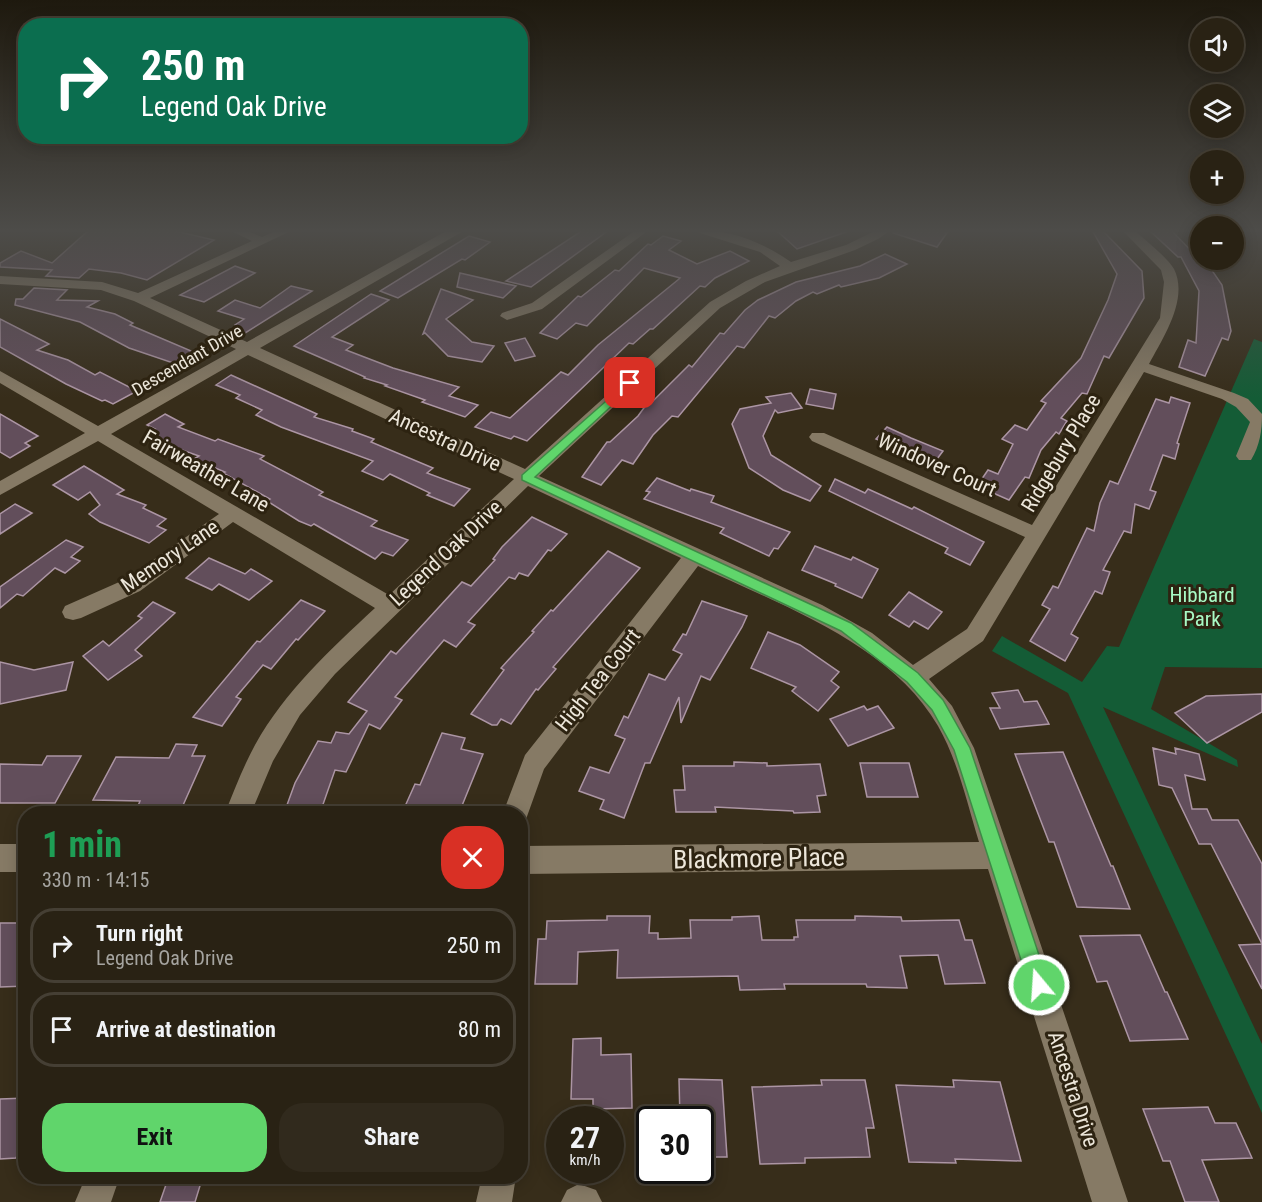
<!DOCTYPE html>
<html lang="en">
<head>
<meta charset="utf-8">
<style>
	body { margin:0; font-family:"Roboto Condensed",sans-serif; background:#312a1d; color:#f1f3f6; height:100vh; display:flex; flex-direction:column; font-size:22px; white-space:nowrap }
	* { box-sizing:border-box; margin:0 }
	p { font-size:20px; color:#a5a4a0 }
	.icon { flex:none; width:33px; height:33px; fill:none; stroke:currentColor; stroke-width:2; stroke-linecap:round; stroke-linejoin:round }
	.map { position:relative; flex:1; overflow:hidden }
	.drawer { position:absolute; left:18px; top:806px; width:510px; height:378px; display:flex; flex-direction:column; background:#292214; border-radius:24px; box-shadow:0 3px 15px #0003,0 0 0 2px #453f34 }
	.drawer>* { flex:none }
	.top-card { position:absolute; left:18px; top:18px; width:510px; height:126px; border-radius:24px; box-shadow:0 3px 15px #0003,0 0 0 2px #453f34; background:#0b6e4f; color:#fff; overflow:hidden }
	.fabs { position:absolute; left:1190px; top:18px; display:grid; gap:12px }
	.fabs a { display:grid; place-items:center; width:54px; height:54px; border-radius:50%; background:#292214; box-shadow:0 3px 15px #0003,0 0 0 2px #453f34; font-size:30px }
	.speed { position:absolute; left:546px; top:1106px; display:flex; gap:12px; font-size:30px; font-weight:700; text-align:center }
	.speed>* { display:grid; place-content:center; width:78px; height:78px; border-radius:50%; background:#292214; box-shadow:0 3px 15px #0003,0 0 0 2px #453f34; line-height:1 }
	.speed small { font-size:15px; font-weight:400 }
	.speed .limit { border:3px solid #111; border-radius:9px; background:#fff; color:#111 }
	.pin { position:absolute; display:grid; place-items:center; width:51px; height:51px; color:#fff; margin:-26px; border-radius:12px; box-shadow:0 3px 9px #0006 }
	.me { position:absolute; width:66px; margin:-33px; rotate:342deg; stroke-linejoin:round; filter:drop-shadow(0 0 4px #0008) }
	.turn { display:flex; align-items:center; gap:21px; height:126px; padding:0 24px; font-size:27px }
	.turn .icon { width:78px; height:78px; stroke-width:2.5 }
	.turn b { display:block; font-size:42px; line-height:51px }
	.round { display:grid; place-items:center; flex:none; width:63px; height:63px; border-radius:24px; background:#312a1d }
	.head { display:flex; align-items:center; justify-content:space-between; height:102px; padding:0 24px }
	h1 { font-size:36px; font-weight:700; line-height:45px; color:#1e9e55 }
	.button { display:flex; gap:12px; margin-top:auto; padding:12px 24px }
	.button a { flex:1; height:69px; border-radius:24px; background:#60d56b; color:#111; font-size:24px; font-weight:700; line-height:69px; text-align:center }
	.button a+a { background:#312a1d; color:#f1f3f6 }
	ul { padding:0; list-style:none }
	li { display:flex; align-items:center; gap:18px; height:75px; margin:0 12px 9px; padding:0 12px; border:3px solid #453f34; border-radius:24px }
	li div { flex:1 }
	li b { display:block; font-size:22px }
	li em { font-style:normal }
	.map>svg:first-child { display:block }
	.green { fill:#145c36 }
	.building { fill:#624e5b; stroke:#ac95a4; stroke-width:1.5 }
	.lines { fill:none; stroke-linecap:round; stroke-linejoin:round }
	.minor { fill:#867a65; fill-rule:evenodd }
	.route { fill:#60d56b; stroke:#3e8a46; stroke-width:1.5 }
	.labels { text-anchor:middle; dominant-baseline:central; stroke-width:6; stroke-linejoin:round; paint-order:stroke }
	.far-street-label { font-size:18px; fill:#ece6da; stroke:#2d2311 }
	.street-label { font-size:21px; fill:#ece6da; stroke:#2d2311 }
	.park-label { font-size:21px; fill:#a8fac5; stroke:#2d2311 }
	.near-street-label { font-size:26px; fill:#ece6da; stroke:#2d2311 }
</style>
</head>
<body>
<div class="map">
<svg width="1262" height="1202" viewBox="0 0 1262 1202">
	<rect width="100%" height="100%" fill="#372d1a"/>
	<path class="green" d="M1254,339L1262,342V668L1165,667L1151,709L1237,760L1238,767L1103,707L1262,1044V1113L1068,693L992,651L1002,636L1082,682L1107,646L1119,647Z"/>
	<g class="building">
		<path d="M89,230H171L214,240L147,280L121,273L89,269L79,278L46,276L52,270L0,267V263L21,251L52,263Z"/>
		<path d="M583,230H609L531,287L506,281Z"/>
		<path d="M776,230H845L846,232L797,249Z"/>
		<path d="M893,230H949L937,247L893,233Z"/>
		<path d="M1092,230H1102L1142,271L1144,298L1109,358L1104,356L1087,394L1082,393L1061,418L1067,421L1059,434L1056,432L1041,450L1029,478L1025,477L1009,500L977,486L988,470L998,474L1013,444L1002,439L1015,425L1027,430L1046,403L1041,401L1081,358L1108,300L1117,274Z"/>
		<path d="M1149,230H1171L1200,260L1207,263L1222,285L1231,331L1228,340L1222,338L1205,376L1179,367L1188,340L1196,343L1199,291L1181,257H1178Z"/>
		<path d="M469,236L490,242L465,260L462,259L398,298L380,291Z"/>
		<path d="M663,236L681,241L669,250L697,264L730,251L749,261L715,278L705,287L700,286L653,329H650L633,344L629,343L527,441L514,436L511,439L475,427L491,412L510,418L561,372L568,375L598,345L679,279L680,278L644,268L587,326L576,323L557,339L540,333L578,296L581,297L615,270L619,271L648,244L651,245Z"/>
		<path d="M885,254L907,264L879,278L841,287L839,285L817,294L813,292L796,301L775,318L769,316L744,348L737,346L678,417L672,416L653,435L633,464L622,460L601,485L582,477L607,442H610L638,416L649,401L652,402L689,365L692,367L720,333L724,334L745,310L758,300L796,282L860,266Z"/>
		<path d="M235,266L255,273L204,302L180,295Z"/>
		<path d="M460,273L516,286L503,298L457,287Z"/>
		<path d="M291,286L312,291L242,335L235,325L244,319L218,311L235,300L260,308Z"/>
		<path d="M34,288L67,290L57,300L98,301L87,307L115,314L133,323L130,325L196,353L176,364L129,348L80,322L15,305L16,299H23Z"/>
		<path d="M441,289L473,300L446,319L472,342L494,346L482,362L448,356L425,333L423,334Z"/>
		<path d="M371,294L389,300L332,337L353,345L346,350L393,368L459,387L449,396L478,405L465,417L422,402L425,400L385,386L387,385L364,378L365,377L294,346Z"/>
		<path d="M0,319L49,344L37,350L68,360L95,375L100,372L137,391L113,404L105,400L102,401L66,384L0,347Z"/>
		<path d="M525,338L535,356L515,361L505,343Z"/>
		<path d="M231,375L317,414L314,417L353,429L352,431L374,439L371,442L433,468L427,473L470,489L454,506L427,495L430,493L390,474L383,480L362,471L373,461L281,427L256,415L262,410L236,398L240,395L216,385Z"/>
		<path d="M810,389L836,394L833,409L806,404Z"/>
		<path d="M791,393L802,408L778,413L775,410L763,436L771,455L821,486L810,501L783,490L749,468L732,424L740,409L771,403L766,397Z"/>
		<path d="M1171,397L1190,403L1177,443L1179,444L1175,459L1163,455L1150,490L1156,492L1149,509L1135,504L1131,533L1124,531L1103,570L1110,572L1102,594L1095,591L1071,634L1078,638L1065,661L1030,641L1050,609L1042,605L1053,586L1058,588L1087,528L1094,531L1100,503L1110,481L1118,484L1156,399L1169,403Z"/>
		<path d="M0,414L38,436L25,443L30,446L10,458L0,452Z"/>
		<path d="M165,414L184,424L178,427L215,441L218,439L264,456L260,459L323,492L319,495L377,521L371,526L408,540L393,556L382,552L375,559L314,524L311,526L299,521L267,501L270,499L223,473L225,472L194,459L199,456L173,447L175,446L149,432L155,429L147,425Z"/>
		<path d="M887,427L911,438L943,451L931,467L917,461L920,458L876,439Z"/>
		<path d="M84,466L124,490L117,494L146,505L143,508L166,519L157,526L166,530L149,543L100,522L89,514L100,505L90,492L78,500L53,485Z"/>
		<path d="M657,478L690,491L691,489L714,496L711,502L790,532L778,549L774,548L769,556L720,533L724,528L644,499L650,492L646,491Z"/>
		<path d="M835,479L865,493L868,489L912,509L914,507L984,542L970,565L945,553L948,548L829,491Z"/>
		<path d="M15,504L32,513L0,534V514Z"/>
		<path d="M532,517L567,534L551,551L548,550L528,576L519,573L515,579L509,577L468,622L475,625L456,647L444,640L395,697L402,700L380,729L369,724L346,772L335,770L320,813H296L299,805H287L295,783L318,741L331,743L336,732L349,734L367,711L348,702L391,651L396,654L462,582L471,586L495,560L493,559L502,547Z"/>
		<path d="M66,540L83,547L71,557L80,561L65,573L55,568L23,596L17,594L0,608V587Z"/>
		<path d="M815,546L851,560L853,557L878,569L862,598L835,586L836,584L802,570Z"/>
		<path d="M608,551L640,568L553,667L556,669L538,690L536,689L511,724L501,719L497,725H492L471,714L504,670L501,668L534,632L532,631L551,610L553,611Z"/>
		<path d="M209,558L245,574L251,569L272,581L249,600L219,584L212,590L186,578Z"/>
		<path d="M909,592L942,612L928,629L914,621L909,627L889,615Z"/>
		<path d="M301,600L325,611L298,640L296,639L271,669L263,665L236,697L241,699L222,726L193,717L257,641L260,642Z"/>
		<path d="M702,601L747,616L742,627L710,680L701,676L681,723L679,697L650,763H645L624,818L600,809L604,800L579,791L590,767L609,773L625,739L615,735L624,716L628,718L649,674L665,680L682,654L673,650L683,634L686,635Z"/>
		<path d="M153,602L175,613L135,650L142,656L108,680L83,656L103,641L109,646L142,618L138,616Z"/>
		<path d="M768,632L800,645L839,672L831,681L839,687L818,711L792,691L796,687L751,668Z"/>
		<path d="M0,662L34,670L73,662L66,690L0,704Z"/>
		<path d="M1018,690L1024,702L1037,701L1049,724L1000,729L990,708H1000L992,693Z"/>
		<path d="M1262,694V712L1207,743L1175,713L1206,696Z"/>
		<path d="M864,706L867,710L878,706L894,728L848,746L830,719Z"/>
		<path d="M442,733L465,738L461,749L483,754L459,813H402L415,784L420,785Z"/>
		<path d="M176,744L197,745L192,756H205L180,812L136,811L140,801L93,800L116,757L169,758Z"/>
		<path d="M1153,748L1176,754L1175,748L1199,754L1205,780L1185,775L1192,809H1207L1212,820H1238L1262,864V989L1239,945L1262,944L1211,844H1199L1172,788L1159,785Z"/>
		<path d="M1063,752L1111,866H1113L1130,909L1077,907L1054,842H1049L1015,754Z"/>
		<path d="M47,756H81L55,803H0V764L42,765Z"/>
		<path d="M734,762L767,763V766L820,764L826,795L817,796L820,812L794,813L793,811L715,807L716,812H676L674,790H685L683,766H734Z"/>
		<path d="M860,763H909L918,797H867Z"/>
		<path d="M607,916H650L649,933H658V939L691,938L690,920H732V917L759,916L762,940H794V937H798L796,920H855V916L901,917L902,921L959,920L965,940H972L985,983L945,984L938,955L900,956L907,988L867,987L866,984H784L785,989L740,990L738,976L617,978L618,950L578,952L577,984H535L538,939H546L547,921L607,920Z"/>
		<path d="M0,923H26V986L0,987Z"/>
		<path d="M1140,935L1165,992H1167L1188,1039L1130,1041L1107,981L1097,982L1080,936Z"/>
		<path d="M601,1038V1055L631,1054L632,1108L593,1109V1099H571L573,1039Z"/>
		<path d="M679,1079L722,1080L727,1157H700V1119H680Z"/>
		<path d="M821,1080H865L874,1128H866L870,1157L805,1158V1163L760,1164L752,1087L822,1085Z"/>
		<path d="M953,1080L1000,1082L1021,1161L955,1159L956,1163L909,1162L896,1085L954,1087Z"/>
		<path d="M26,1098V1134L16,1158L0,1159V1099Z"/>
		<path d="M1208,1107L1215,1123H1236L1252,1158L1202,1160L1219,1202H1185L1170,1161H1163L1143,1109Z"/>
		<path d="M169,1176H203L195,1202H160Z"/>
	</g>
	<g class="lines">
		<g class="minor">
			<path d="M229,230H245L262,237L278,230H293L150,298L247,342L448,230H462L460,233L260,348L525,469L710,302L746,281L780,266L760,252L700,233L698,230C732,230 764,243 791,262L846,245L877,230H891L878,239L855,250L765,282L720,308L539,476L822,605L872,633L913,665L967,629L1025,537L812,441L809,437L812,433H824L1032,525L1160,318L1164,282L1161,270L1122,230H1134C1145,240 1167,257 1174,269C1189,299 1163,338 1149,364L1234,393L1248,399L1262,414C1262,431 1260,445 1251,460H1239L1236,456L1250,422L1236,407L1222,399L1144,372L983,641L929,679L952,706L974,748L1128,1202H1092L988,869L520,874V846L979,842C967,803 958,761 938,726C891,644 779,604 698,566L544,769L525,822L520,824V813H503L525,755L681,558L528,486L335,674L300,715L273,761L251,813H225C234,791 243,767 255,745C285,691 330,650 375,608L233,522L140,591L81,618L73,620L65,618L62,612L65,606L126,579L219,514L98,441L0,495V481L85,433L0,383V371L98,426L236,349L134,301L101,290L0,284V276L102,282L138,293L252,241ZM248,355L514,479L389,595L111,434Z"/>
			<path d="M636,230H649L542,309L507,320L500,316L502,313L532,303Z"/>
			<rect x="0" y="844" width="26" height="28"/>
			<path d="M86,1176H120L111,1202H75Z"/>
			<path d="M482,1176H516L512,1202H476Z"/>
			<path d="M579,1184L596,1190L602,1202H561L567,1190Z"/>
		</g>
	</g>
	<linearGradient id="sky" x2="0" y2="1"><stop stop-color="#1e190e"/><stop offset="0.58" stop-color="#4d4c49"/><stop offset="1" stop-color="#4d4c49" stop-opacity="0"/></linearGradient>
	<rect width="1262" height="398" fill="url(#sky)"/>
	<path class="route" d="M630,380L633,381V386L535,477L851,623L918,673L943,700L970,748L1049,985L1046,992L1039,995L1032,992L1029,985L954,750L932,710L907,682L841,631L522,480V475Z"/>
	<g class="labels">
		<g class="far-street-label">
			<text transform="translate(187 360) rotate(-30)">Descendant Drive</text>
		</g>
		<g class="street-label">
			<text transform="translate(445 440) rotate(25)">Ancestra Drive</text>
			<text transform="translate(1061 453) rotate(-59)">Ridgebury Place</text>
			<text transform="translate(937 465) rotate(24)">Windover Court</text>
			<text transform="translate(206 471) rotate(30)">Fairweather Lane</text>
			<text transform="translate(446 553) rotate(-43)">Legend Oak Drive</text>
			<text transform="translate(170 556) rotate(-34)">Memory Lane</text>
			<text transform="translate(598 680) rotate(-52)">High Tea Court</text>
			<text transform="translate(1073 1089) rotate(72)">Ancestra Drive</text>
		</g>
		<g class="park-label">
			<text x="1202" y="595">Hibbard<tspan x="1202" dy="24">Park</tspan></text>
		</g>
		<g class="near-street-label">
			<text transform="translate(759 858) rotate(-1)">Blackmore Place</text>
		</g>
	</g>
</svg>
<div class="fabs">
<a><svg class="icon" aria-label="sound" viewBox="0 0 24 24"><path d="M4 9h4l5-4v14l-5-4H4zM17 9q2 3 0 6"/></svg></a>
<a><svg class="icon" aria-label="layers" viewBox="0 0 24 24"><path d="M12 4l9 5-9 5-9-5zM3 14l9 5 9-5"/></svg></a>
<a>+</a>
<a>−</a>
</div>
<div class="speed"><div>27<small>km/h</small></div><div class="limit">30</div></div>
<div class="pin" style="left:630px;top:383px;background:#d93025"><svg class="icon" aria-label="arrive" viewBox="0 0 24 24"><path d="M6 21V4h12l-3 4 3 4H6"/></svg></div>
<svg class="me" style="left:1039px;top:985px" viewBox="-20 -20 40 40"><circle r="17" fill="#60d56b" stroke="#fff" stroke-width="3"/><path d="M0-11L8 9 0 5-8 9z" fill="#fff"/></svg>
<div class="top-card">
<div class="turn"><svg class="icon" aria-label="right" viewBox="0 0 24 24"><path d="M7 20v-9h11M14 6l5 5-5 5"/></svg><div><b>250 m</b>Legend Oak Drive</div></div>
</div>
<section class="drawer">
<div class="head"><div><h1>1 min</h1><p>330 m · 14:15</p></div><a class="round" style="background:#d93025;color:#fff"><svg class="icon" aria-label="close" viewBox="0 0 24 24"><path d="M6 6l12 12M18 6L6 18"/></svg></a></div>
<ul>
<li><svg class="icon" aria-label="right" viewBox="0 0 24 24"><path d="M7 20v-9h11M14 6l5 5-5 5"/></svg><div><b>Turn right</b><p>Legend Oak Drive</p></div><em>250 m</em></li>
<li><svg class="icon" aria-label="arrive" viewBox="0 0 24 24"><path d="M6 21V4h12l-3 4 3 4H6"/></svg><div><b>Arrive at destination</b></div><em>80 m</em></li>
</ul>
<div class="button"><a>Exit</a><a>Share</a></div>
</section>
</div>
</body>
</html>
